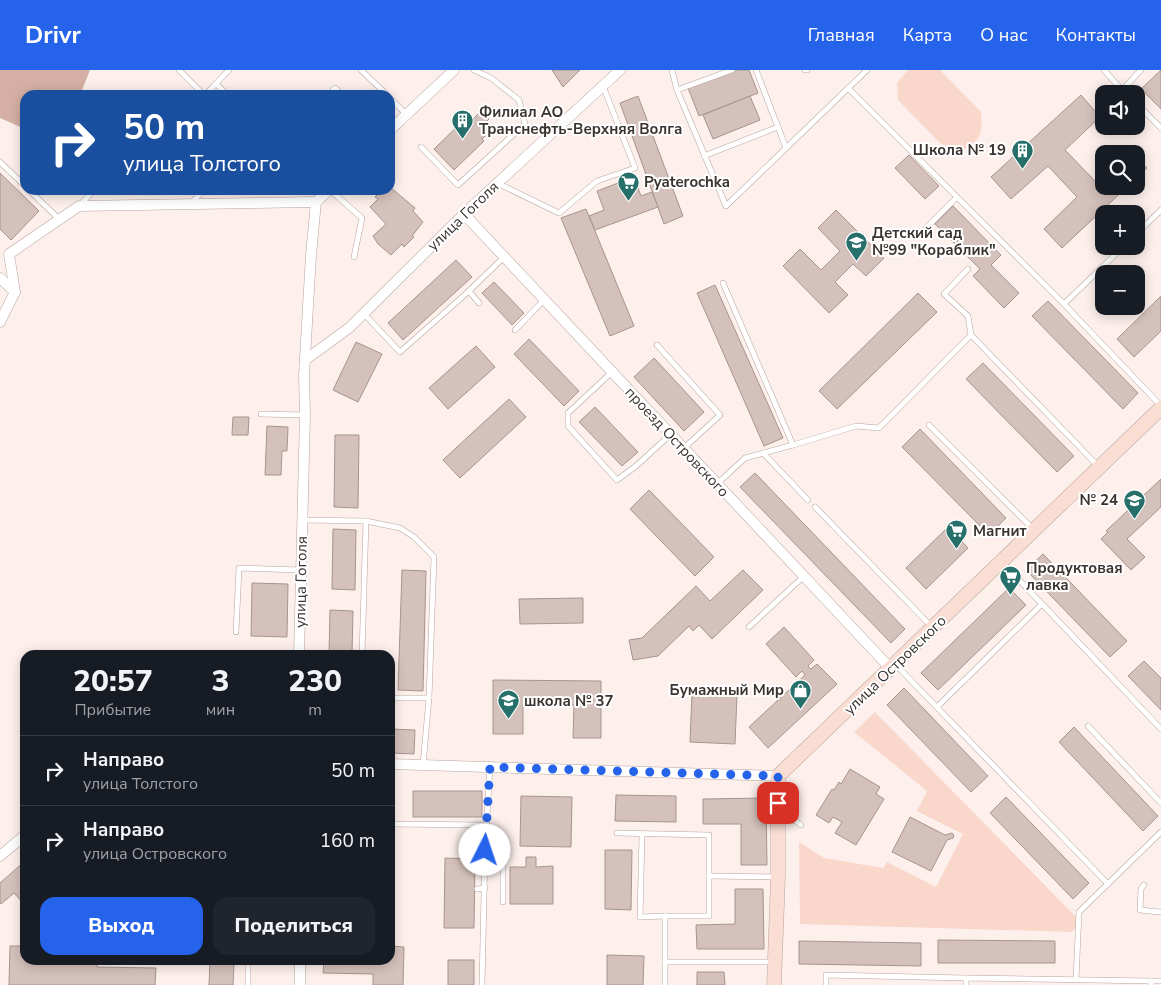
<!DOCTYPE html>
<html lang="ru">
<head>
<meta charset="utf-8">
<style>
	body { margin:0; font-family:"Nunito Sans",sans-serif; background:#20242c; color:#f1f3f6; height:100vh; display:flex; flex-direction:column; font-size:19px; white-space:nowrap }
	* { box-sizing:border-box; margin:0 }
	p { font-size:16px; color:#9ea1a6 }
	.icon { flex:none; width:28px; height:28px; fill:none; stroke:currentColor; stroke-width:2; stroke-linecap:round; stroke-linejoin:round }
	.map { position:relative; flex:1; overflow:hidden }
	.sheet { position:absolute; left:20px; top:580px; width:375px; height:315px; display:flex; flex-direction:column; background:#171b24; border-radius:15px; box-shadow:0 2px 12px #0003 }
	.sheet>* { flex:none }
	.guide { position:absolute; left:20px; top:20px; width:375px; height:105px; border-radius:15px; box-shadow:0 2px 12px #0003; background:#1a4fa0; color:#fff; overflow:hidden }
	.buttons { position:absolute; left:1095px; top:15px; display:grid; gap:10px }
	.buttons a { display:grid; place-items:center; width:50px; height:50px; border-radius:10px; background:#171b24; box-shadow:0 2px 12px #0003; font-size:25px }
	.pin { position:absolute; display:grid; place-items:center; width:42px; height:42px; color:#fff; margin:-21px; border-radius:10px; box-shadow:0 2px 8px #0006 }
	.me { position:absolute; width:55px; margin:-28px; rotate:4deg; stroke-linejoin:round; filter:drop-shadow(0 0 4px #0008) }
	.turn { display:flex; align-items:center; gap:18px; height:105px; padding:0 20px; font-size:22px }
	.turn .icon { width:65px; height:65px; stroke-width:2.5 }
	.turn b { display:block; font-size:35px; line-height:42px }
	.eta { display:flex; justify-content:space-evenly; align-items:center; height:85px; text-align:center }
	.eta b { font-size:30px; font-weight:800; line-height:35px }
	.primary-button { display:flex; gap:10px; margin-top:auto; padding:10px 20px }
	.primary-button a { flex:1; height:58px; border-radius:15px; background:#2563eb; color:#fff; font-size:20px; font-weight:800; line-height:58px; text-align:center }
	.primary-button a+a { background:#20242c; color:#f1f3f6 }
	ul { padding:0; list-style:none }
	li { display:flex; align-items:center; gap:15px; height:70px; padding:0 20px; border-top:1px solid #363941 }
	li div { flex:1 }
	li b { display:block; font-size:19px }
	li em { font-style:normal }
	header { display:flex; align-items:center; gap:30px; box-sizing:border-box; height:70px; padding:0 25px; background:#2563eb; color:#fff }
	header strong { font-size:24px }
	nav { display:flex; gap:28px; margin-inline-start:auto; font-size:18px }
	.map>svg:first-child { display:block }
	.green { fill:#f9d7cb }
	.forest { fill:#d5afa3 }
	.building { fill:#d5c1bb; stroke:#a6948e }
	.lines { fill:none; stroke-linecap:round; stroke-linejoin:round }
	.lane-casing { stroke:#b7a49d; stroke-width:6 }
	.street-casing { stroke:#b7a49d; stroke-width:11 }
	.secondary-casing { stroke:#b7a49d; stroke-width:15 }
	.lane { stroke:#fff; stroke-width:5 }
	.street { stroke:#fff; stroke-width:10 }
	.secondary { stroke:#faddd3; stroke-width:14 }
	.route { stroke:#2563eb; stroke-width:9; stroke-dasharray:0 16.2 }
	.labels { text-anchor:middle; dominant-baseline:central; stroke-width:4; stroke-linejoin:round; paint-order:stroke }
	.poi-label { font-size:15px; font-weight:bold; fill:#3a3330; stroke:#fff; text-anchor:start }
	.street-label { font-size:15px; fill:#3a3330; stroke:#fff }
</style>
</head>
<body>
<header>
<strong>Drivr</strong>
<nav><a>Главная</a><a>Карта</a><a>О нас</a><a>Контакты</a></nav>
</header>
<div class="map">
<svg width="1161" height="915" viewBox="0 0 1161 915">
	<rect width="100%" height="100%" fill="#fdf0ec"/>
	<g class="green">
		<path d="M908,0H940L981,42C983,65 981,70 961,81L944,77L898,30L897,13Z"/>
		<path d="M875,642L1076,847L1077,856L1072,862L800,854L799,772L824,788L883,798L887,792L936,817L963,764L917,741L927,721L854,662Z"/>
	</g>
	<path class="forest" d="M0,0H90L80,25H25V59L0,48Z"/>
	<g class="building">
		<path d="M552,0H580L563,17Z"/>
		<path d="M733,0H749L758,23L699,46L688,18Z"/>
		<path d="M1161,0V39L1141,19Z"/>
		<path d="M1081,25L1100,47L1065,80L1095,111L1104,103V116H1128L1062,178L1044,159L1077,127L1048,96L1011,129L991,107Z"/>
		<path d="M638,26L683,146L664,154L620,33Z"/>
		<path d="M750,26L760,50L713,69L703,45Z"/>
		<path d="M481,41L489,49L485,53L492,60L482,69L484,71L454,100L434,79L463,51L467,55Z"/>
		<path d="M909,85L939,116L925,129L895,98Z"/>
		<path d="M1136,87L1147,98L1136,108Z"/>
		<path d="M0,103L39,141L11,170L0,159Z"/>
		<path d="M634,107L641,126L652,122L658,137L595,160L589,146L604,140L597,121Z"/>
		<path d="M390,117L415,138L413,141L423,152L412,166L414,167L404,177L402,174L391,185L378,174L373,166L386,154L370,137L378,129L375,127L382,120H390Z"/>
		<path d="M953,136L1001,185L991,195L1019,223L1004,238L973,206L980,199L935,154Z"/>
		<path d="M586,139L634,256L610,266L561,148Z"/>
		<path d="M836,140L884,188L866,206L853,194L835,212L848,225L829,243L783,196L800,179L821,200L840,181L818,158Z"/>
		<path d="M456,190L472,207L403,270L388,253Z"/>
		<path d="M494,212L524,243L512,255L482,223Z"/>
		<path d="M715,215L783,368L764,376L697,223Z"/>
		<path d="M918,223L937,242L837,339L819,321Z"/>
		<path d="M1161,226V261L1134,287L1117,269Z"/>
		<path d="M1048,231L1138,323L1123,339L1032,246Z"/>
		<path d="M529,269L579,321L564,336L514,284Z"/>
		<path d="M356,272L382,284L358,332L333,320Z"/>
		<path d="M476,276L495,297L448,339L429,318Z"/>
		<path d="M654,288L704,342L684,361L634,307Z"/>
		<path d="M983,293L1074,386L1057,402L966,309Z"/>
		<path d="M509,329L526,347L460,408L443,390Z"/>
		<path d="M595,337L638,382L622,396L579,352Z"/>
		<path d="M233,347H249L248,365H232Z"/>
		<path d="M267,356L288,357L287,381H282L281,405H265Z"/>
		<path d="M920,359L1006,448L989,465L902,377Z"/>
		<path d="M335,365H359L358,438L334,437Z"/>
		<path d="M755,403L905,559L891,573L740,417Z"/>
		<path d="M1161,409V437L1127,469L1145,487L1131,500L1101,469L1108,462L1106,461Z"/>
		<path d="M649,420L714,487L695,506L630,439Z"/>
		<path d="M948,457L968,478L926,519L906,498Z"/>
		<path d="M333,459L356,460L355,520L332,519Z"/>
		<path d="M1043,484L1127,571L1110,587L1026,500Z"/>
		<path d="M402,500L426,501L423,621L398,620Z"/>
		<path d="M743,500L763,520L712,569L699,555L693,561L689,556L658,586L633,590L629,570L642,568L696,516L710,531Z"/>
		<path d="M252,513L288,514L287,567L251,566Z"/>
		<path d="M1009,518L1026,535L938,620L921,603Z"/>
		<path d="M583,528V553L520,554L519,529Z"/>
		<path d="M330,540L353,541L352,585H329Z"/>
		<path d="M784,557L814,590L808,596L811,599L817,594L837,614L768,678L749,657L805,605L802,601L796,607L766,574Z"/>
		<path d="M1144,591L1161,608V640L1128,606Z"/>
		<path d="M493,610L601,611V668H573L574,635H523V664H493Z"/>
		<path d="M904,618L988,706L971,722L887,635Z"/>
		<path d="M692,624L737,625L735,674L690,672Z"/>
		<path d="M1074,657L1158,746L1143,761L1059,672Z"/>
		<path d="M390,659L415,660L414,684L390,683Z"/>
		<path d="M850,699L880,717L876,724L884,729L856,775L835,763L842,752L833,747L829,753L816,745L832,719L834,720L839,712L841,714Z"/>
		<rect x="413" y="721" width="69" height="26"/>
		<path d="M616,725L676,726V752L615,751Z"/>
		<path d="M521,726L572,727L571,777L520,776Z"/>
		<path d="M1006,727L1089,813L1073,829L990,743Z"/>
		<path d="M766,728L767,795H741V754H703V729Z"/>
		<path d="M910,747L945,765L952,763L954,765L953,768L947,770L931,801L892,782Z"/>
		<path d="M605,780H632L631,840L605,839Z"/>
		<path d="M526,787H536V797L553,796V834H510V797H526Z"/>
		<path d="M445,788L475,789L474,858H444Z"/>
		<path d="M25,791V846L20,839L25,835L14,823L1,834L0,832V813Z"/>
		<path d="M735,819H763L764,879H697L696,855L735,854Z"/>
		<path d="M938,870L1055,871V893H938Z"/>
		<path d="M799,871L921,873V896L799,894Z"/>
		<path d="M10,876H25V890H97V897L156,898L155,915H9Z"/>
		<path d="M390,876L404,877L403,915H373V904L323,903L324,890H390Z"/>
		<path d="M607,885L644,886L643,915H607Z"/>
		<path d="M164,890H200V893L164,892Z"/>
		<path d="M210,890H242V894H234L233,915H209Z"/>
		<rect x="448" y="890" width="26" height="25"/>
		<path d="M697,902H724L725,915H697Z"/>
	</g>
	<g class="lines">
		<defs>
			<g id="lane">
				<path d="M179,0L204,25"/>
				<path d="M361,0L387,25"/>
				<path d="M672,0L677,20L726,136L867,0"/>
				<path d="M756,0L786,78"/>
				<path d="M805,0H807"/>
				<path d="M1104,0L1122,20L1141,0"/>
				<path d="M216,14L228,25"/>
				<path d="M848,18L1064,234L1161,336"/>
				<path d="M677,20L732,0"/>
				<path d="M205,25L229,0"/>
				<path d="M328,25L335,18L342,25"/>
				<path d="M390,28L406,44"/>
				<path d="M1136,33L1161,58"/>
				<path d="M421,77L458,115L525,54L519,30L491,8L474,0"/>
				<path d="M704,86L778,57"/>
				<path d="M0,92L25,116"/>
				<path d="M497,113L559,143L597,111L635,98L603,16"/>
				<path d="M29,120L59,149"/>
				<path d="M330,120L362,148L354,187"/>
				<path d="M192,132L204,120"/>
				<path d="M79,136L94,120"/>
				<path d="M926,158L957,127"/>
				<path d="M1136,164L1161,140"/>
				<path d="M968,199L944,224L968,246L971,265"/>
				<path d="M479,233L469,221L504,187"/>
				<path d="M1064,234L1124,176"/>
				<path d="M364,244L400,282L469,221"/>
				<path d="M515,260L544,230"/>
				<path d="M657,275L720,345L684,378"/>
				<path d="M611,303L568,343V356L617,410L636,396L670,365"/>
				<path d="M261,344L305,345"/>
				<path d="M929,355L1033,459"/>
				<path d="M793,375L856,356L879,358L971,265L1099,397"/>
				<path d="M763,383L808,430"/>
				<path d="M717,414L745,388L793,375L723,213"/>
				<path d="M815,437L932,557"/>
				<path d="M303,450L366,451L400,458L414,467L434,487L429,628L423,695"/>
				<path d="M1002,492L1161,659"/>
				<path d="M749,557L803,507"/>
				<path d="M236,562L239,498L301,500"/>
				<path d="M362,585L366,451"/>
				<path d="M896,595L1108,814"/>
				<path d="M390,628H429"/>
				<path d="M937,637L1042,534"/>
				<path d="M1088,656L1161,733"/>
				<path d="M778,748L796,751L801,755"/>
				<path d="M390,754L487,755"/>
				<path d="M617,763L709,765V846H665V892"/>
				<path d="M642,764L640,847L665,846"/>
				<path d="M485,780L503,788V832"/>
				<path d="M709,806L776,807"/>
				<path d="M1144,815L1141,819L1140,840L1160,842"/>
				<path d="M477,819L485,818"/>
				<path d="M1076,910L1079,842L1161,762"/>
				<path d="M248,915V890"/>
				<path d="M482,915L485,780L490,697"/>
				<path d="M665,915V892H774"/>
				<path d="M826,915V905L966,908"/>
				<path d="M966,915V908L1151,911"/>
				<path d="M1151,915V911H1161"/>
			</g>
			<g id="street">
				<path d="M390,60L454,0"/>
				<path d="M464,144L891,599"/>
				<path d="M0,208L15,222L0,252"/>
				<path d="M15,222L9,184L79,136L316,132"/>
				<path d="M305,290L349,258L464,144L620,0"/>
				<path d="M299,585L305,345L304,305L311,185L316,132L329,120"/>
				<path d="M390,694L778,706"/>
				<path d="M0,786L25,765"/>
				<path d="M300,915V890"/>
			</g>
			<path id="secondary" d="M774,915L778,807V706L1161,338"/>
		</defs>
		<use href="#lane" class="lane-casing"/>
		<use href="#street" class="street-casing"/>
		<use href="#secondary" class="secondary-casing"/>
		<use href="#lane" class="lane"/>
		<use href="#street" class="street"/>
		<use href="#secondary" class="secondary"/>
	</g>
	<g class="lines">
		<path class="route" d="M485,780L490,697L778,706V733"/>
	</g>
	<defs>
		<symbol id="building-pin" viewBox="-11 -11 22 30"><path d="M0 17L-7.5 6A9.5 9.5 0 1 1 7.5 6Z" fill="#266f6a" stroke="#fff"/><path d="M-4-6H4V6H1V3H-1V6H-4ZM-2.5-4.3h1.7v1.8h-1.7ZM.8-4.3h1.7v1.8H.8ZM-2.5-1h1.7V.8h-1.7ZM.8-1h1.7V.8H.8Z" fill="#fff"/></symbol>
		<symbol id="supermarket-pin" viewBox="-11 -11 22 30"><path d="M0 17L-7.5 6A9.5 9.5 0 1 1 7.5 6Z" fill="#266f6a" stroke="#fff"/><path d="M-6-5.5h2.5l.6 2H6L4.5 2H-2.5L-4.4-4H-6ZM-1.5 3.2a1.3 1.3 0 1 0 .1 0ZM3 3.2a1.3 1.3 0 1 0 .1 0Z" fill="#fff"/></symbol>
		<symbol id="school-pin" viewBox="-11 -11 22 30"><path d="M0 17L-7.5 6A9.5 9.5 0 1 1 7.5 6Z" fill="#266f6a" stroke="#fff"/><path d="M0-5L7-2L0 1L-7-2ZM-4 1L0 2.5L4 1V4Q0 6-4 4Z" fill="#fff"/></symbol>
		<symbol id="shop-pin" viewBox="-11 -11 22 30"><path d="M0 17L-7.5 6A9.5 9.5 0 1 1 7.5 6Z" fill="#266f6a" stroke="#fff"/><path d="M-5-2.5h2.3a2.7 3.5 0 0 1 5.4 0H5L5.5 6h-11ZM-1.5-2.5h3a1.5 2.3 0 0 0-3 0Z" fill="#fff"/></symbol>
	</defs>
	<g fill-rule="evenodd">
		<use href="#building-pin" x="450" y="38" width="25" height="34"/>
		<use href="#building-pin" x="1010" y="68" width="25" height="34"/>
		<use href="#supermarket-pin" x="616" y="100" width="25" height="34"/>
		<use href="#school-pin" x="844" y="160" width="25" height="34"/>
		<use href="#school-pin" x="1122" y="418" width="25" height="34"/>
		<use href="#supermarket-pin" x="944" y="448" width="25" height="34"/>
		<use href="#supermarket-pin" x="998" y="494" width="25" height="34"/>
		<use href="#shop-pin" x="788" y="608" width="25" height="34"/>
		<use href="#school-pin" x="496" y="618" width="25" height="34"/>
	</g>
	<g class="labels">
		<g class="poi-label">
			<text x="479" y="42">Филиал АО<tspan x="479" dy="17">Транснефть-Верхняя Волга</tspan></text>
			<text x="1006" y="80" text-anchor="end">Школа № 19</text>
			<text x="644" y="112">Pyaterochka</text>
			<text x="872" y="163">Детский сад<tspan x="872" dy="17">№99 "Кораблик"</tspan></text>
			<text x="1118" y="430" text-anchor="end">№ 24</text>
			<text x="973" y="461">Магнит</text>
			<text x="1026" y="498">Продуктовая<tspan x="1026" dy="17">лавка</tspan></text>
			<text x="784" y="620" text-anchor="end">Бумажный Мир</text>
			<text x="524" y="631">школа № 37</text>
		</g>
		<g class="street-label">
			<text transform="translate(463 146) rotate(-44)">улица Гоголя</text>
			<text transform="translate(677 372) rotate(47)">проезд Островского</text>
			<text transform="translate(301 512) rotate(-89)">улица Гоголя</text>
			<text transform="translate(895 595) rotate(-44)">улица Островского</text>
		</g>
	</g>
</svg>
<div class="buttons">
<a><svg class="icon" aria-label="sound" viewBox="0 0 24 24"><path d="M4 9h4l5-4v14l-5-4H4zM17 9q2 3 0 6"/></svg></a>
<a><svg class="icon" aria-label="search" viewBox="0 0 24 24"><circle cx="10" cy="10" r="6"/><path d="M15 15l6 6"/></svg></a>
<a>+</a>
<a>−</a>
</div>
<div class="pin" style="left:778px;top:733px;background:#d93025"><svg class="icon" aria-label="arrive" viewBox="0 0 24 24"><path d="M6 21V4h12l-3 4 3 4H6"/></svg></div>
<svg class="me" style="left:485px;top:780px" viewBox="-20 -20 40 40"><circle r="19" fill="#fff"/><path d="M0-13L10 11 0 6-10 11z" fill="#2563eb"/></svg>
<div class="guide">
<div class="turn"><svg class="icon" aria-label="right" viewBox="0 0 24 24"><path d="M7 20v-9h11M14 6l5 5-5 5"/></svg><div><b>50 m</b>улица Толстого</div></div>
</div>
<section class="sheet">
<div class="eta">
<div><b>20:57</b><p>Прибытие</p></div>
<div><b>3</b><p>мин</p></div>
<div><b>230</b><p>m</p></div>
</div>
<ul>
<li><svg class="icon" aria-label="right" viewBox="0 0 24 24"><path d="M7 20v-9h11M14 6l5 5-5 5"/></svg><div><b>Направо</b><p>улица Толстого</p></div><em>50 m</em></li>
<li><svg class="icon" aria-label="right" viewBox="0 0 24 24"><path d="M7 20v-9h11M14 6l5 5-5 5"/></svg><div><b>Направо</b><p>улица Островского</p></div><em>160 m</em></li>
</ul>
<div class="primary-button"><a>Выход</a><a>Поделиться</a></div>
</section>
</div>
</body>
</html>
